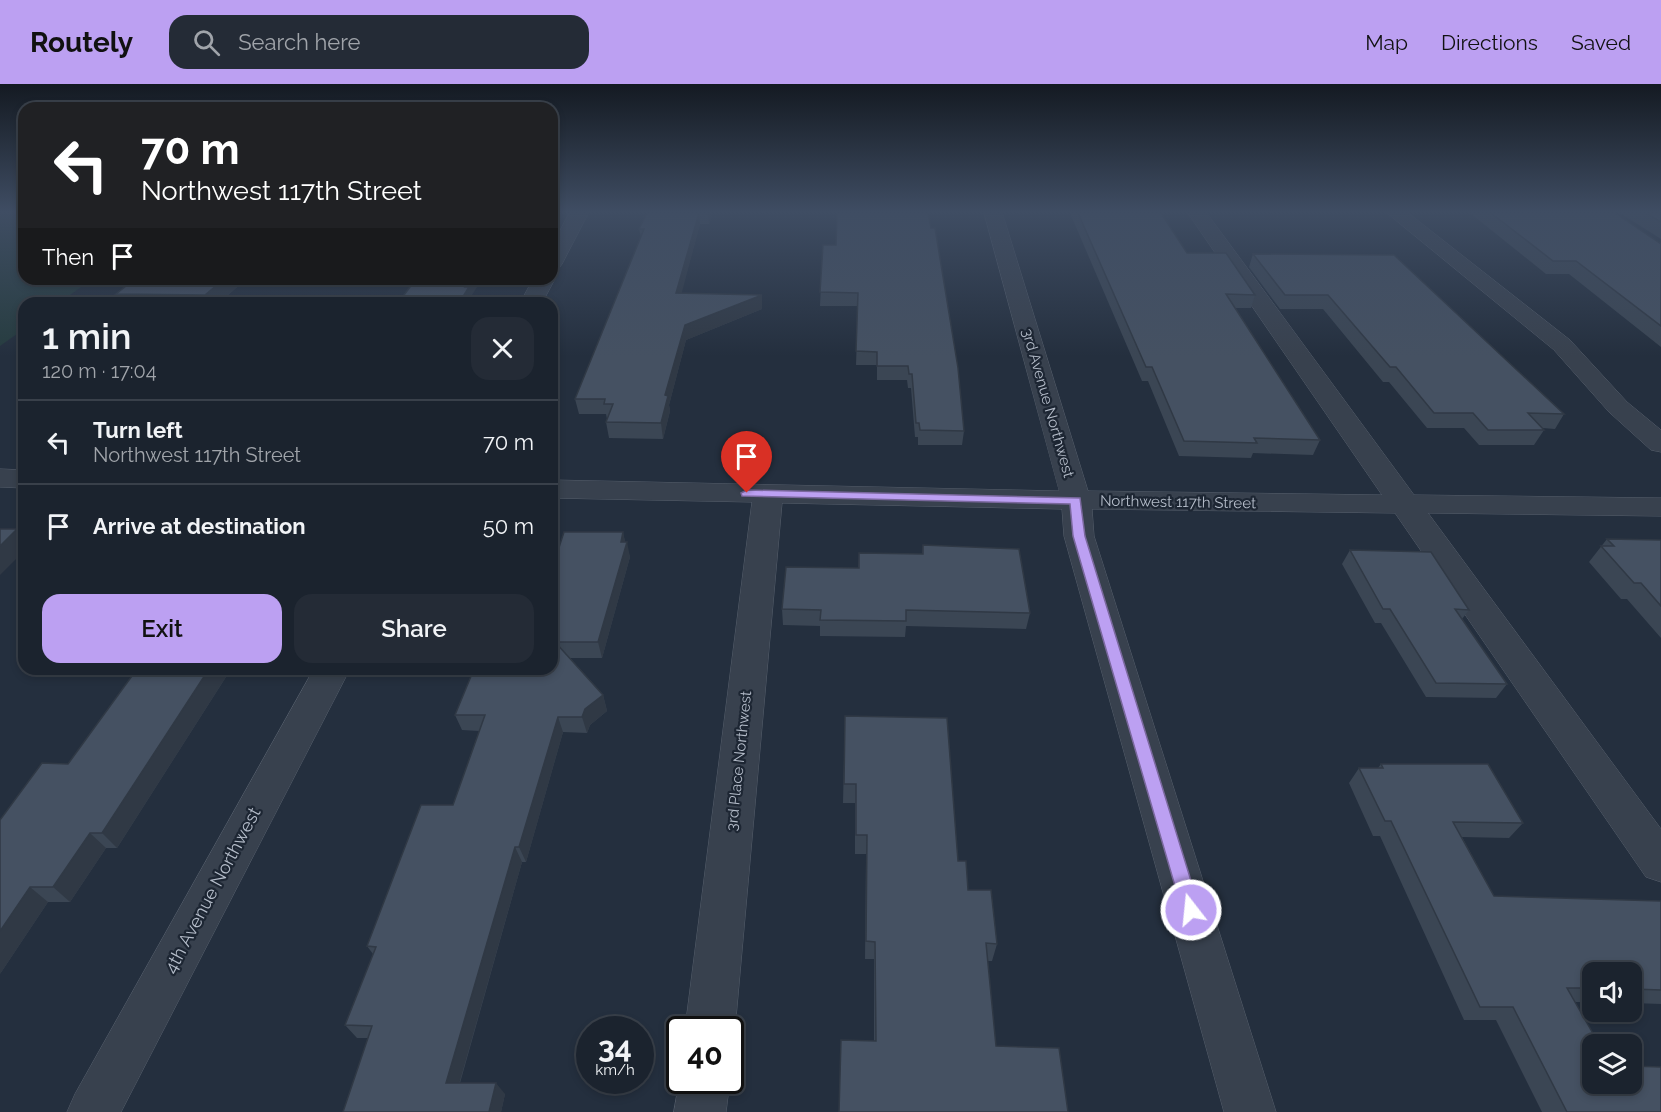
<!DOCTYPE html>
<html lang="en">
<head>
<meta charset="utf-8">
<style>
	body { margin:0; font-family:Raleway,sans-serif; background:#242b36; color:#f1f3f6; height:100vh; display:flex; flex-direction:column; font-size:22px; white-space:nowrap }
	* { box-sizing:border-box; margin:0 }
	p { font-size:20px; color:#a0a4aa }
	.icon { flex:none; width:33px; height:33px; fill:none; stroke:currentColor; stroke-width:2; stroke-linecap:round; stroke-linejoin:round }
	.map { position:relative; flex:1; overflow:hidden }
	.side { position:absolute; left:18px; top:213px; width:540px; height:378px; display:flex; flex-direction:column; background:#1b232e; border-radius:18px; box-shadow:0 3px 9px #0003,0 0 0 2px #39404a }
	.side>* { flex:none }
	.banner { position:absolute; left:18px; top:18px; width:540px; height:183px; border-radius:18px; box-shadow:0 3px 9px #0003,0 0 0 2px #39404a; background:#202124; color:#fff; overflow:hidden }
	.tools { position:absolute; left:1582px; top:878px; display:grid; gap:12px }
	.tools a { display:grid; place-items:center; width:60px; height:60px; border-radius:12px; background:#1b232e; box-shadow:0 3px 9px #0003,0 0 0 2px #39404a; font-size:30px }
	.speed { position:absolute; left:576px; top:932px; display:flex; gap:12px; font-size:30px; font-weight:700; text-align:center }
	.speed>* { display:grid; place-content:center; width:78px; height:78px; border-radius:50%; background:#1b232e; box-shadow:0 3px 9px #0003,0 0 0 2px #39404a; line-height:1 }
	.speed small { font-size:15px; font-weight:400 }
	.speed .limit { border:3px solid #111; border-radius:9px; background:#fff; color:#111 }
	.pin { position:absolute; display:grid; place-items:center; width:51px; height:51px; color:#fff; margin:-62px -26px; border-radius:50% 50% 50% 0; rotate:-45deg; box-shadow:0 0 6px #0007 }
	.pin .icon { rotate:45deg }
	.me { position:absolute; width:66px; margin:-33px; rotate:344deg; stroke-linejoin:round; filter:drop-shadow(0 0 4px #0008) }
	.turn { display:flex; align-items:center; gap:21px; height:126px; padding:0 24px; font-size:27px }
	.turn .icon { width:78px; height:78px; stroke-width:2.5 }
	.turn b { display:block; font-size:42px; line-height:51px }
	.then { display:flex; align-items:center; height:57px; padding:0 24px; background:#0003; gap:12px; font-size:22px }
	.round { display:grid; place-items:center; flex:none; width:63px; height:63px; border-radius:18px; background:#242b36 }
	.summary { display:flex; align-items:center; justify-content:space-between; height:102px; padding:0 24px }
	h1 { font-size:36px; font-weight:600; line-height:45px }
	.action { display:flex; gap:12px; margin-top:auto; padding:12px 24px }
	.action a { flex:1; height:69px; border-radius:18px; background:#bca0f2; color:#111; font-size:24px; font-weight:600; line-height:69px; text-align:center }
	.action a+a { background:#242b36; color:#f1f3f6 }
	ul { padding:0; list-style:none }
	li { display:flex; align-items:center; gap:18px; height:84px; padding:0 24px; border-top:2px solid #39404a }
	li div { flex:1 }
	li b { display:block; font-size:22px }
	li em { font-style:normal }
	header { display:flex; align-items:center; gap:36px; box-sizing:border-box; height:84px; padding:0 30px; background:#bca0f2; color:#111 }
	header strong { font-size:28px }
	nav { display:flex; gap:33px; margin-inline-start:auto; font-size:21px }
	.search { width:420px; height:54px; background:#242b36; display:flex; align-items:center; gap:15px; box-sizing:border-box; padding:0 21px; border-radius:18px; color:#a0a4aa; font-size:22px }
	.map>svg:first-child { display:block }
	.green { fill:#263c3f }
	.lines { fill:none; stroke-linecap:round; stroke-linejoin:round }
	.minor-casing { stroke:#565f6c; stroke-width:1 }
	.minor { fill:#38414e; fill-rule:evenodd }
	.wall { fill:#3b4654 }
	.shaded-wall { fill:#303945 }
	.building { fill:#455162; stroke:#303945; stroke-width:1.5 }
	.route { fill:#bca0f2; stroke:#7a689d; stroke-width:1.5 }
	.labels { text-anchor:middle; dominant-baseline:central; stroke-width:4.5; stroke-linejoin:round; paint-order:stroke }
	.street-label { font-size:15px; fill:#b4bcc9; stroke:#1d2633 }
	.near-street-label { font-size:18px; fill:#b4bcc9; stroke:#1d2633 }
</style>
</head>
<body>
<header>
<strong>Routely</strong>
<div class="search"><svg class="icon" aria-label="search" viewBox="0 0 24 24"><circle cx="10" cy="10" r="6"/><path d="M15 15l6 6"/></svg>Search here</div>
<nav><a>Map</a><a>Directions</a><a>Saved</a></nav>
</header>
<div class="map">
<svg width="1661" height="1028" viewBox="0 0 1661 1028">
	<rect width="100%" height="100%" fill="#242f3e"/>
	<path class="green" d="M0,129H24V195H92L59,219H24V245L0,262Z"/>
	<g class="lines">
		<defs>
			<g id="minor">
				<path d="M570,128H589L562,180L559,184L552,186V162Z"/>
				<path d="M984,128H1002L1088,407L1382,411L1187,128H1206L1414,411L1661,414V432L1428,429L1661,745V798L1646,793L1395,429L1092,425L1094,452L1276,1028H1224L1064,452L1062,425L782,419L735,945L730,955V945H685L752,418L552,414V396L1059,407Z"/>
				<path d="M1386,128H1407L1570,256L1627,318L1661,346V368L1651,366L1609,328L1554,266Z"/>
				<path d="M552,191L555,195L542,219H520L533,195H552Z"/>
				<path d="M0,385L24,386V404L0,403Z"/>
				<path d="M314,585H350L121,1028H67L75,1010Z"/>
				<path d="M680,993V996H730L726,1028H674Z"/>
			</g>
		</defs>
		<use href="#minor" class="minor-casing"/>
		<use href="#minor" class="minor"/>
	</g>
	<g class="wall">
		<path d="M647,129H713L709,140H700L681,209L762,225L686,256L669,321L670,327L663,355L609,354L606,338L607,335L606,330H579L575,315L641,153L639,145Z"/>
		<path d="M1070,129H1161L1187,169L1255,211L1251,224H1235L1320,356L1313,371L1253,369L1251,374L1179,372L1148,297H1142Z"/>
		<path d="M1470,129H1615L1661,160V263L1569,190H1546Z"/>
		<path d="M1620,129H1661V155Z"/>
		<path d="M823,161L964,347L962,361H918V353H915L911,304H908L907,296H877V281H856L858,222H820Z"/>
		<path d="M1253,170L1564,330L1555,345L1542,344L1544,346L1534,361H1479L1464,344H1427L1389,298H1383L1323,225H1280L1249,183Z"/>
		<path d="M135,195H246L219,219H121L116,210Z"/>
		<path d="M623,448L625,458L630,473L602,574H570L603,611L607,627L590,641L587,649L563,648L526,778H522L460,999L505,1010L501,1028L367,954H357L345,941L373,870L367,862L453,721L479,647L462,646L455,631L552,585V485Z"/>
		<path d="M1607,455L1661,456V554L1627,515H1621L1589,478Z"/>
		<path d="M923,461L1030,529L1026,545L906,542L905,553L820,552V542L783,541L782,525L858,484L859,469L922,470Z"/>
		<path d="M1350,466L1469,526L1462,535L1507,600L1496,614L1426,613L1381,539H1375L1342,480Z"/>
		<path d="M137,585H231L117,764H106L70,818H48L0,890L68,680Z"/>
		<path d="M845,632L958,777L968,806L997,860L992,877H987L996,962L874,957V875H865L866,770H855V719H843Z"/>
		<path d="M1381,680L1523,739L1509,754L1462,753L1494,812L1661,817V920L1632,919V888H1593V918H1575L1593,999L1661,1028H1542L1496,936H1464L1380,752H1373L1349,699L1359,684H1378Z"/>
	</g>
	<g class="shaded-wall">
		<path d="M699,129L700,140L678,223L676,209Z"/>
		<path d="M708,129H713L709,140Z"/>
		<path d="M224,195H246L219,219H209L205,211Z"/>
		<path d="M470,195H482L472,211L473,217L472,219H459L465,203Z"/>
		<path d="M762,211V225L686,256L669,321L670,327L663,355L661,339L665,311L685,241Z"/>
		<path d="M17,445L24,454V467L0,491V462Z"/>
		<path d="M623,448L626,462L627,458L630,473L602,574L598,558Z"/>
		<path d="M209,585H231L117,764L102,749Z"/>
		<path d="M603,611L607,627L590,641L587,649L582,633L585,625Z"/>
		<path d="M558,633L563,648L526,778L519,763Z"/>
		<path d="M90,749L106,764L70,818L53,803Z"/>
		<path d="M515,763L522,778L456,1011L446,999Z"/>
		<path d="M30,803L48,818L0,890V847Z"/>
		<path d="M496,999L505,1010L501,1028H489Z"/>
	</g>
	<g class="building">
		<path d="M647,129H699L676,209L762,211L685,241L665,311L668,312L661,339L606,338L613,320H604L605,315H575L644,145H639Z"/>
		<path d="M837,129H928L931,144H935L958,284L964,347L920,346L919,339H916L912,290H909L908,282H877V268L856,267L858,209L820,208L823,161H836Z"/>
		<path d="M1078,129H1161L1187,169H1226L1255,211L1226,210L1320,356L1254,354L1257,359L1184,357L1152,283H1146Z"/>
		<path d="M1491,129H1615L1661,160V242L1576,177H1553Z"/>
		<path d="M1646,129H1661V138Z"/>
		<path d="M1253,170L1394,171L1564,330L1528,329L1544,346H1488L1473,329H1434L1396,283H1390L1328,211H1285Z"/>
		<path d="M135,195H224L205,211L116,210Z"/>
		<path d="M416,195H470L465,203H469L459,219H398Z"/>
		<path d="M0,445H17L0,462Z"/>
		<path d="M564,448H623L621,458H627L598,558H555L603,611L585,625L582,633H558L519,763H515L446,999H496L489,1028H343L372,942L345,941L376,863L367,862L421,721H453L485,631H455L474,585H552V485Z"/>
		<path d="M1607,455L1661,456V522L1641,499H1634L1601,462H1614Z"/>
		<path d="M923,461L1019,465L1030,529L906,526V537L820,536L821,526L782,525L786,483L859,484V469L923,470Z"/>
		<path d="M1350,466L1431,468L1469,526L1455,525L1507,600L1436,599L1390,525H1383Z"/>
		<path d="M137,585H209L102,749H90L53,803H30L0,847V736L42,679L68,680Z"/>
		<path d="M845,632L947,634L958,777H966L968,806H991L997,860L986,859L996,962L1059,964L1068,1028H839L841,956L876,957L875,858L866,857L867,751H856V700H844Z"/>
		<path d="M1381,680H1488L1523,739L1453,738L1494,812L1661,817V906L1632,905V888H1593V904H1567L1599,960H1593V999H1632V982L1661,983V1028H1567L1513,923H1480L1391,737H1385L1359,684H1383Z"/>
	</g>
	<linearGradient id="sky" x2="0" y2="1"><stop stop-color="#141a22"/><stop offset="0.47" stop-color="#3f4d63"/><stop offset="1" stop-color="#3f4d63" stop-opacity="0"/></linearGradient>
	<rect width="1661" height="272" fill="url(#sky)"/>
	<path class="route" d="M747,406L1080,414L1085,452L1200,826L1198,833L1191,835L1184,833L1182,826L1073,452L1070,420L742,412L741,409Z"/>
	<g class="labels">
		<g class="street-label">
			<text transform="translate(1048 319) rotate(74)">3rd Avenue Northwest</text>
			<text transform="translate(1178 418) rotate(1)">Northwest 117th Street</text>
			<text transform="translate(739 677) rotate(-84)">3rd Place Northwest</text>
		</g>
		<g class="near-street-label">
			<text transform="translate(212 806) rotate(-62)">4th Avenue Northwest</text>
		</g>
	</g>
</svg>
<div class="tools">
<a><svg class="icon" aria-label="sound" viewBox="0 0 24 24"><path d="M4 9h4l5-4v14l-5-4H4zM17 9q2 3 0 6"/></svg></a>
<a><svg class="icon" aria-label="layers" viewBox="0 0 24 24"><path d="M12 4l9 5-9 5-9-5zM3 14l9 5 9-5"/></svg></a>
</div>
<div class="speed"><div>34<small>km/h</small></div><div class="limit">40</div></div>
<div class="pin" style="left:747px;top:409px;background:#d93025"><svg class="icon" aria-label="arrive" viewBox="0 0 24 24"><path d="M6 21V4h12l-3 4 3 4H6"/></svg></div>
<svg class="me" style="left:1191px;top:826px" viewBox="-20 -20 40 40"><circle r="17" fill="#bca0f2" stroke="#fff" stroke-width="3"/><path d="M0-11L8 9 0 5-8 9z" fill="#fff"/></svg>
<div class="banner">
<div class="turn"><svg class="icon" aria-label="left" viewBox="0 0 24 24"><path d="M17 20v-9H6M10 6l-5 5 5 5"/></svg><div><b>70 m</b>Northwest 117th Street</div></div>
<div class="then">Then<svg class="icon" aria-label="arrive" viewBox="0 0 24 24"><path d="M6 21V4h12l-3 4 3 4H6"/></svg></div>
</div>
<section class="side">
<div class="summary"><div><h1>1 min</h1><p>120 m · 17:04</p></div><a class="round"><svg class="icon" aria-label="close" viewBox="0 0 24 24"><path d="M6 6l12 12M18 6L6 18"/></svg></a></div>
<ul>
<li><svg class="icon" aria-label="left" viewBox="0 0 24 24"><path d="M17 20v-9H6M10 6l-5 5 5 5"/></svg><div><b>Turn left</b><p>Northwest 117th Street</p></div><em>70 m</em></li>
<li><svg class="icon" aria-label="arrive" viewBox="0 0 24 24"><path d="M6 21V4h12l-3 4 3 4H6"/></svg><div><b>Arrive at destination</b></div><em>50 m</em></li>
</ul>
<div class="action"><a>Exit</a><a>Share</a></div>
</section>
</div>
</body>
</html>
